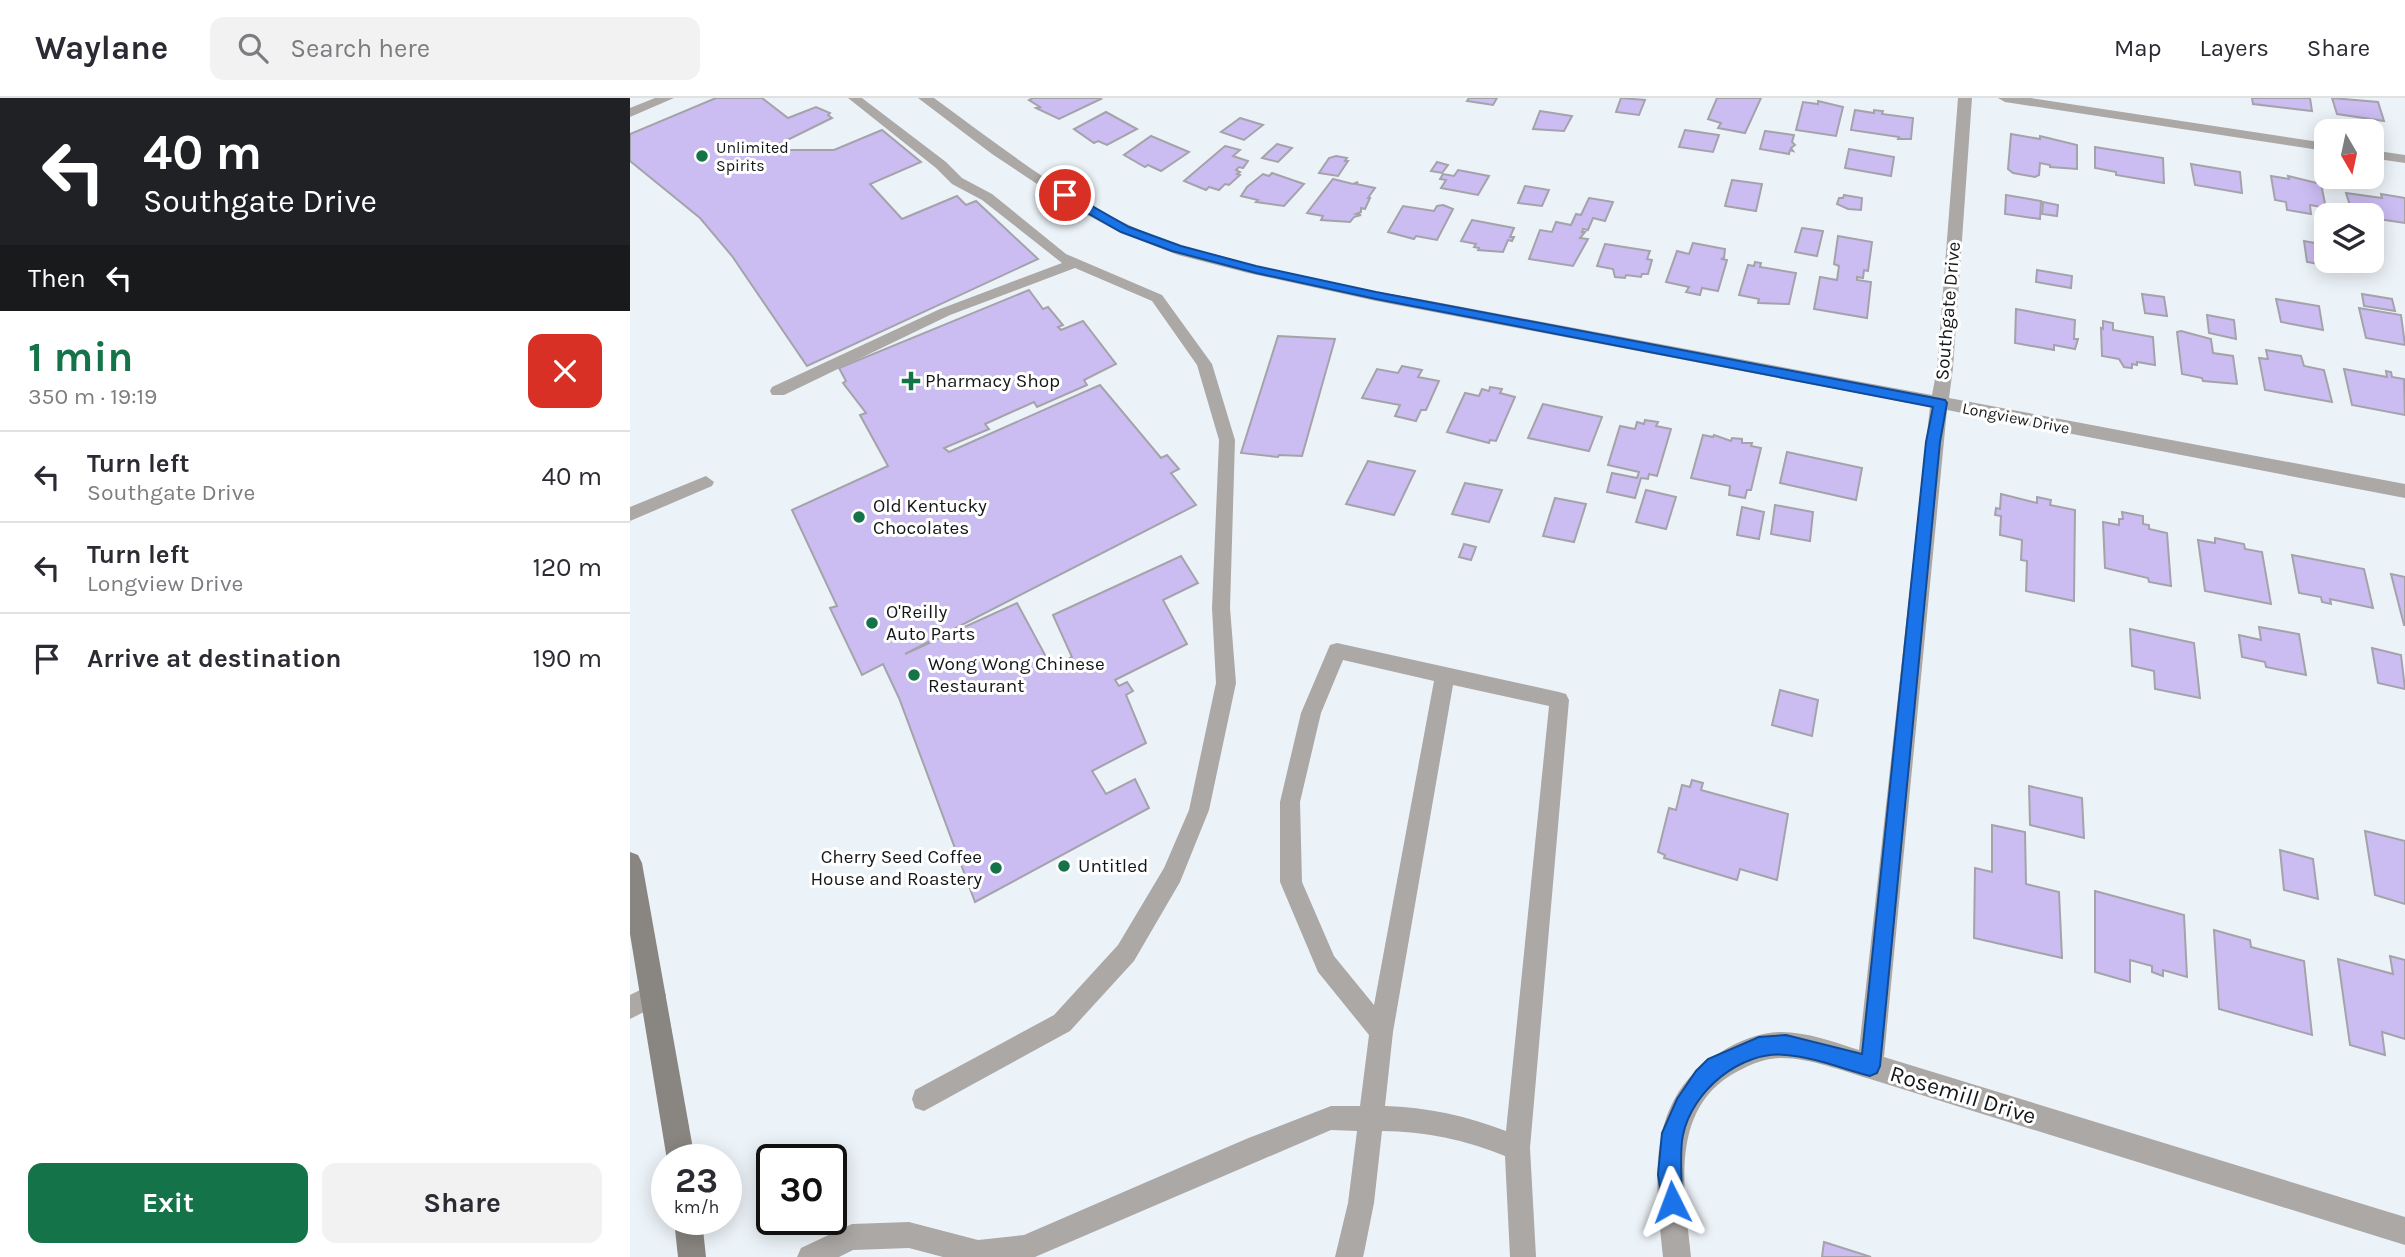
<!DOCTYPE html>
<html lang="en">
<head>
<meta charset="utf-8">
<style>
	body { margin:0; font-family:Karla,sans-serif; background:#f2f2f3; color:#2b2b33; height:100vh; display:flex; flex-direction:column; font-size:26px; white-space:nowrap }
	* { box-sizing:border-box; margin:0 }
	p { font-size:23px; color:#7c7c81 }
	.icon { flex:none; width:38px; height:38px; fill:none; stroke:currentColor; stroke-width:2; stroke-linecap:round; stroke-linejoin:round }
	.map { position:relative; flex:1; overflow:hidden }
	.side { display:flex; flex-direction:column; background:#fff; width:630px }
	.side>* { flex:none }
	.guide { background:#202124; color:#fff; overflow:hidden }
	.needle { width:46px; rotate:171deg }
	.buttons { position:absolute; left:1684px; top:21px; display:grid; gap:14px }
	.buttons a { display:grid; place-items:center; width:70px; height:70px; border-radius:14px; background:#fff; box-shadow:0 4px 18px #0003; font-size:35px }
	.speed { position:absolute; left:21px; top:1046px; display:flex; gap:14px; font-size:35px; font-weight:700; text-align:center }
	.speed>* { display:grid; place-content:center; width:91px; height:91px; border-radius:50%; background:#fff; box-shadow:0 4px 18px #0003; line-height:1 }
	.speed small { font-size:18px; font-weight:400 }
	.speed .limit { border:4px solid #111; border-radius:10px; background:#fff; color:#111 }
	.pin { position:absolute; display:grid; place-items:center; width:60px; height:60px; color:#fff; margin:-30px; border:4px solid #fff; border-radius:50%; box-shadow:0 2px 7px #0007 }
	.me { position:absolute; width:77px; margin:-38px; rotate:357deg; stroke-linejoin:round; filter:drop-shadow(0 0 5px #0008) }
	.turn { display:flex; align-items:center; gap:24px; height:147px; padding:0 28px; font-size:32px }
	.turn .icon { width:91px; height:91px; stroke-width:2.5 }
	.turn b { display:block; font-size:49px; line-height:60px }
	.then { display:flex; align-items:center; height:66px; padding:0 28px; background:#0003; gap:14px; font-size:26px }
	.round { display:grid; place-items:center; flex:none; width:74px; height:74px; border-radius:14px; background:#f2f2f3 }
	.headline { display:flex; align-items:center; justify-content:space-between; height:119px; padding:0 28px }
	h1 { font-size:42px; font-weight:700; line-height:52px; color:#147348 }
	.action { display:flex; gap:14px; margin-top:auto; padding:14px 28px }
	.action a { flex:1; height:80px; border-radius:14px; background:#147348; color:#fff; font-size:28px; font-weight:700; line-height:80px; text-align:center }
	.action a+a { background:#f2f2f3; color:#2b2b33 }
	ul { padding:0; list-style:none }
	li { display:flex; align-items:center; gap:21px; height:91px; padding:0 28px; border-top:2px solid #e1e1e2 }
	li div { flex:1 }
	li b { display:block; font-size:26px }
	li em { font-style:normal }
	header { display:flex; align-items:center; gap:42px; box-sizing:border-box; height:98px; padding:0 35px; background:#fff; border-bottom:2px solid #e1e1e2 }
	header strong { font-size:33px }
	nav { display:flex; gap:38px; margin-inline-start:auto; font-size:24px }
	.search { width:490px; height:63px; background:#f2f2f3; display:flex; align-items:center; gap:18px; box-sizing:border-box; padding:0 24px; border-radius:14px; color:#7c7c81; font-size:26px }
	main { display:flex; flex:1; min-height:0 }
	.map>svg:first-child { display:block }
	.building { fill:#cbbcf2; stroke:#a4a3aa; stroke-width:2 }
	.lines { fill:none; stroke-linecap:round; stroke-linejoin:round }
	.lane { fill:#aba8a6; fill-rule:evenodd }
	.street { fill:#aba8a6; fill-rule:evenodd }
	.secondary { fill:#898581; fill-rule:evenodd }
	.route { fill:#1a73e8; stroke:#114b97; stroke-width:2 }
	.poi-dot { fill:#147348; stroke:#fff; stroke-width:2.5 }
	.labels { text-anchor:middle; dominant-baseline:central; stroke-width:6; stroke-linejoin:round; paint-order:stroke }
	.far-poi-label { font-size:16px; fill:#141719; stroke:#fff; text-anchor:start }
	.far-street-label { font-size:16px; fill:#141719; stroke:#fff }
	.street-label { font-size:19px; fill:#141719; stroke:#fff }
	.poi-label { font-size:19px; fill:#141719; stroke:#fff; text-anchor:start }
	.near-street-label { font-size:23px; fill:#141719; stroke:#fff }
</style>
</head>
<body>
<header>
<strong>Waylane</strong>
<div class="search"><svg class="icon" aria-label="search" viewBox="0 0 24 24"><circle cx="10" cy="10" r="6"/><path d="M15 15l6 6"/></svg>Search here</div>
<nav><a>Map</a><a>Layers</a><a>Share</a></nav>
</header>
<main>
<section class="side">
<div class="guide">
<div class="turn"><svg class="icon" aria-label="left" viewBox="0 0 24 24"><path d="M17 20v-9H6M10 6l-5 5 5 5"/></svg><div><b>40 m</b>Southgate Drive</div></div>
<div class="then">Then<svg class="icon" aria-label="left" viewBox="0 0 24 24"><path d="M17 20v-9H6M10 6l-5 5 5 5"/></svg></div>
</div>
<div class="headline"><div><h1>1 min</h1><p>350 m · 19:19</p></div><a class="round" style="background:#d93025;color:#fff"><svg class="icon" aria-label="close" viewBox="0 0 24 24"><path d="M6 6l12 12M18 6L6 18"/></svg></a></div>
<ul>
<li><svg class="icon" aria-label="left" viewBox="0 0 24 24"><path d="M17 20v-9H6M10 6l-5 5 5 5"/></svg><div><b>Turn left</b><p>Southgate Drive</p></div><em>40 m</em></li>
<li><svg class="icon" aria-label="left" viewBox="0 0 24 24"><path d="M17 20v-9H6M10 6l-5 5 5 5"/></svg><div><b>Turn left</b><p>Longview Drive</p></div><em>120 m</em></li>
<li><svg class="icon" aria-label="arrive" viewBox="0 0 24 24"><path d="M6 21V4h12l-3 4 3 4H6"/></svg><div><b>Arrive at destination</b></div><em>190 m</em></li>
</ul>
<div class="action"><a>Exit</a><a>Share</a></div>
</section>
<div class="map">
<svg width="1775" height="1159" viewBox="0 0 1775 1159">
	<rect width="100%" height="100%" fill="#ecf3f8"/>
	<g class="building">
		<path d="M86,0H132L158,20L186,9L200,15L198,17L202,20L137,52H204L252,32L291,64L240,86L272,121L327,98L336,107L346,103L408,161L177,268L102,158L70,120L0,63V36Z"/>
		<path d="M403,0H469L471,1L429,21L406,10L410,9L399,2Z"/>
		<path d="M839,0H867L863,7L837,3Z"/>
		<path d="M991,0L1015,2L1009,17L986,14Z"/>
		<path d="M1087,0H1131L1115,35L1088,30L1091,25L1078,21Z"/>
		<path d="M1622,0H1680L1682,13L1623,6Z"/>
		<path d="M1702,0L1748,4L1754,23L1707,16Z"/>
		<path d="M1188,3L1213,9L1206,38L1166,32L1173,4L1188,6Z"/>
		<path d="M1225,12L1244,15V12L1253,13L1252,16L1283,20L1281,41H1268L1269,39L1221,32Z"/>
		<path d="M910,13L942,18L934,33L903,31Z"/>
		<path d="M476,14L507,31L477,47L468,43L464,45L444,31Z"/>
		<path d="M610,20L633,27L614,42L591,34Z"/>
		<path d="M1055,32L1089,37L1083,54L1049,49Z"/>
		<path d="M1135,33L1164,37L1162,44L1165,47L1161,50L1163,53L1160,52L1159,56L1130,51Z"/>
		<path d="M1381,36L1410,41V38L1447,47V71L1420,69V67L1410,65L1409,77L1405,79L1383,75L1378,71Z"/>
		<path d="M521,38L559,54L531,73L518,67L515,69L494,57Z"/>
		<path d="M647,46L662,50L648,64L632,60Z"/>
		<path d="M595,48L610,52L603,58L618,63L613,70L609,69L606,72L610,74L607,76L610,77L599,87L595,86L589,92L579,89L576,92L554,83Z"/>
		<path d="M1465,49L1533,60L1534,85L1486,77V74L1465,70Z"/>
		<path d="M1219,51L1264,59L1261,78L1215,70Z"/>
		<path d="M706,58L717,60L715,63H718L708,78L689,75L699,60Z"/>
		<path d="M807,64L818,67L812,75L801,73Z"/>
		<path d="M1561,66L1610,74L1612,95L1565,87Z"/>
		<path d="M828,72L859,78L848,97L811,90L816,82L810,81L813,76L824,78Z"/>
		<path d="M642,75L674,86L654,108L626,104L628,102L611,98L617,89L633,76L639,78Z"/>
		<path d="M1641,78L1659,81L1658,78L1691,86L1696,110L1680,107L1681,116L1657,112L1656,104L1645,102Z"/>
		<path d="M703,81L723,86L728,84L726,86L745,90L738,100H740L735,111L731,110V114L726,116L731,117L724,119L720,124L691,122L693,118L677,115Z"/>
		<path d="M1102,82L1132,86L1126,113L1095,108Z"/>
		<path d="M895,88L919,92L912,108L888,105Z"/>
		<path d="M1716,95L1752,100L1751,96L1775,100V125L1741,120V117H1723Z"/>
		<path d="M1214,97L1232,100L1231,112L1218,111L1207,106L1209,100H1213Z"/>
		<path d="M1376,97L1411,103L1410,121L1375,116Z"/>
		<path d="M959,100L983,104L975,123L963,120L958,132L953,131L952,134H955L950,140L958,141L943,168L899,161L910,132L922,134L926,124L941,127L946,116L951,117Z"/>
		<path d="M1413,104L1428,107L1427,118L1412,116Z"/>
		<path d="M813,107L823,111L807,142L786,138L784,141L758,134L773,108L804,113L807,108Z"/>
		<path d="M842,122L884,130L880,139H884L882,143L878,142L873,154L848,152L849,150L844,149L846,146L831,143Z"/>
		<path d="M1172,130L1193,133L1187,158L1165,154Z"/>
		<path d="M1208,138L1242,144L1238,173L1234,172L1233,180L1227,179V182L1241,184L1237,220L1184,211L1190,179L1207,182L1209,168L1204,166Z"/>
		<path d="M1674,143L1696,147V163H1720L1722,172L1677,164Z"/>
		<path d="M1063,145L1095,151L1094,160L1091,161L1097,162L1088,193L1072,190L1070,197L1056,194L1059,189L1036,184L1047,153L1059,156Z"/>
		<path d="M975,146L1020,153L1017,161L1022,162L1018,176H1012L1011,179L996,177L995,180L985,179L983,171L967,168Z"/>
		<path d="M1125,164L1131,165L1130,169L1166,175L1159,206L1128,205L1129,201L1109,197L1118,167L1124,168Z"/>
		<path d="M1407,172L1442,178L1441,190L1406,184Z"/>
		<path d="M399,192L413,211L418,209L433,227L428,229L431,232L453,223L486,266L454,282L457,287L407,309L404,304L355,326L359,331L314,350L319,354L470,287L531,360L537,357L549,371L541,375L566,407L275,556L387,505L422,570L442,559L423,517L551,458L568,485L533,502L557,546L485,582L489,588L497,584L503,593L496,597L516,645L462,673L476,696L505,681L519,710L345,804L269,600L253,566L232,577L200,510L207,508L162,412L258,368L230,317L236,315L213,285L216,283L209,270Z"/>
		<path d="M1512,196L1534,199L1537,218L1515,215Z"/>
		<path d="M1732,196L1762,201L1765,213L1734,208Z"/>
		<path d="M1646,201L1689,208L1693,232L1651,224Z"/>
		<path d="M1729,210L1771,217L1775,247L1736,240Z"/>
		<path d="M1386,211L1445,222L1444,241H1448L1445,251L1424,247V252L1385,245Z"/>
		<path d="M1577,217L1604,222L1606,241L1579,235Z"/>
		<path d="M1473,223L1483,225V232L1523,239L1525,267L1507,264V267L1502,266V270L1494,269L1489,261L1472,258L1471,230L1473,231Z"/>
		<path d="M1551,233L1581,241L1583,255L1603,258L1607,286L1573,283L1572,280L1552,276L1547,234Z"/>
		<path d="M648,238L705,241L672,358L649,357L648,359L611,355Z"/>
		<path d="M1636,252L1671,258L1674,268L1694,272L1702,304L1635,292L1629,260L1638,261Z"/>
		<path d="M772,268L792,272L788,279L809,283L796,312H791L786,323L765,318L770,307L732,300L747,271L768,275Z"/>
		<path d="M1714,271L1757,279L1756,273L1761,274L1762,279L1774,281L1775,317L1722,307Z"/>
		<path d="M860,289L872,291L870,295L885,299L866,343L860,342L859,345L817,334L835,295L849,298L852,291L859,293Z"/>
		<path d="M913,306L972,319L959,353L898,340Z"/>
		<path d="M1015,322L1028,324L1026,328L1041,331L1027,378L1019,376L1018,381L1011,380L1005,400L977,394L982,375L1007,380L1009,374L978,367L990,328L1005,331L1007,324L1014,326Z"/>
		<path d="M1073,337L1083,339L1084,337L1101,343L1102,340L1112,341V345H1122L1121,348L1131,350L1121,392H1117L1115,400L1099,397L1100,388L1061,380Z"/>
		<path d="M1157,354L1232,370L1226,402L1150,385Z"/>
		<path d="M738,363L785,373L764,417L716,406Z"/>
		<path d="M835,385L872,392L859,424L822,416Z"/>
		<path d="M1016,392L1046,399L1036,431L1006,424Z"/>
		<path d="M1371,396L1407,405V399L1421,402L1420,407L1445,412L1444,503L1396,493L1397,463L1391,462L1392,442L1370,437L1371,418L1365,417L1366,410L1370,411Z"/>
		<path d="M925,400L956,406L944,444L913,438Z"/>
		<path d="M1145,407L1183,414L1180,443L1141,436Z"/>
		<path d="M1112,409L1134,414L1129,441L1107,437Z"/>
		<path d="M1492,414L1513,418V426L1519,427V431L1537,435L1541,488L1519,484L1518,480L1475,470L1473,424L1489,427V421H1493Z"/>
		<path d="M1585,440L1614,446L1615,451L1632,454L1641,506L1575,493L1568,442L1585,445Z"/>
		<path d="M834,446L846,449L841,462L829,459Z"/>
		<path d="M1662,457L1734,471L1743,510L1700,501L1701,506L1692,504L1691,499L1669,495Z"/>
		<path d="M1761,476L1775,479V527H1774Z"/>
		<path d="M1629,529L1669,536L1676,577L1636,569L1635,564L1612,559L1609,537L1631,542Z"/>
		<path d="M1500,531L1564,545L1570,600L1525,591L1524,573L1502,568Z"/>
		<path d="M1742,550L1771,557L1775,591L1748,585Z"/>
		<path d="M1150,592L1188,602L1182,638L1142,627Z"/>
		<path d="M1062,682L1073,685L1071,692L1158,716L1147,782L1110,771L1107,782L1034,760L1035,757L1028,754L1039,710L1046,712L1052,687L1060,689Z"/>
		<path d="M1399,688L1452,700L1454,740L1400,727Z"/>
		<path d="M1362,727L1395,734L1396,786L1429,794L1432,860L1344,840L1345,770L1362,774Z"/>
		<path d="M1735,733L1775,743V806L1745,797Z"/>
		<path d="M1650,752L1683,761L1688,801L1654,792Z"/>
		<path d="M1465,793L1554,817L1557,879L1533,872V878L1522,874V868L1500,862V884L1465,874Z"/>
		<path d="M1584,832L1620,842L1621,849L1674,863L1682,937L1589,911Z"/>
		<path d="M1760,858L1775,862V941L1752,934L1755,957L1720,947L1708,861L1763,876Z"/>
		<path d="M1194,1144L1241,1159H1192Z"/>
	</g>
	<g class="lines">
		<g class="lane">
			<path d="M218,0H232L316,64L332,80L362,96L436,156L532,197L582,266L605,342L600,510L606,585L579,712L550,784L504,863L440,933L294,1013L285,1010L282,1001L285,992L424,917L488,847L534,770L559,712L586,585L582,510L589,342L567,267L522,203L445,170L320,217L154,297H142L140,293L142,289L310,211L432,165L352,102L322,86L306,70Z"/>
			<path d="M76,378L84,384L82,388L0,423V409Z"/>
			<path d="M707,545L929,594L936,596L939,602L900,1050L906,1159H880L875,1058C835,1042 795,1033 752,1033L744,1105L734,1155L733,1159H705L718,1105L727,1033L701,1032L405,1159H313L279,1150L223,1152L209,1159H167L171,1150L222,1126L279,1124L348,1142L394,1137L616,1041L701,1008H730L739,937L688,874L650,784V704L671,615L700,547ZM713,562L804,583L744,907L704,858L672,784L670,704L691,615ZM823,587L919,608L876,1033C837,1018 797,1009 755,1008L763,934Z"/>
			<path d="M24,885L32,889L36,897L32,905L0,921V897Z"/>
		</g>
		<g class="street">
			<path d="M25,0H44L0,19V10Z"/>
			<path d="M288,0H304C366,45 428,95 499,127C592,171 720,188 822,207C982,237 1142,267 1302,297L1307,270L1328,0H1342L1323,270L1319,300L1775,386V400L1317,312L1254,959L1775,1119V1147L1240,981C1212,973 1181,960 1151,960C1133,960 1117,968 1101,977C1038,1016 1055,1097 1061,1159H1033C1025,1081 1014,1000 1091,954C1108,943 1131,934 1151,934C1177,934 1204,944 1229,952L1300,309L746,203L618,175L548,157L489,134L437,106L362,56Z"/>
			<path d="M1368,0H1401L1696,45V53L1375,4Z"/>
			<path d="M1741,52L1775,57V65L1741,60Z"/>
		</g>
		<g class="secondary">
			<path d="M0,754L8,757L12,765L65,1062H37L0,836Z"/>
			<path d="M44,1122H72L76,1159H48Z"/>
		</g>
	</g>
	<path class="route" d="M431,95H439L499,129L551,148L626,168L746,194L1315,302L1317,305L1310,344L1250,968L1247,975L1240,978C1213,971 1184,959 1156,957C1111,952 1062,993 1053,1037C1048,1058 1055,1097 1049,1112L1042,1115L1034,1112L1028,1077L1032,1035L1047,1001L1066,973L1078,961L1129,939L1156,937L1232,956L1296,344L1303,309L746,201L626,175L542,153L491,134L431,100Z"/>
	<g class="poi-dot">
		<circle cx="72" cy="58" r="7"/>
		<path d="M277.5 272.5h7v7h7v7h-7v7h-7v-7h-7v-7h7z"/>
		<circle cx="229" cy="419" r="7"/>
		<circle cx="242" cy="525" r="7"/>
		<circle cx="284" cy="577" r="7"/>
		<circle cx="434" cy="768" r="7"/>
		<circle cx="366" cy="770" r="7"/>
	</g>
	<g class="labels">
		<g class="far-poi-label">
			<text x="86" y="49">Unlimited<tspan x="86" dy="18">Spirits</tspan></text>
		</g>
		<g class="far-street-label">
			<text transform="translate(1386 320) rotate(11)">Longview Drive</text>
		</g>
		<g class="street-label">
			<text transform="translate(1318 213) rotate(-85)">Southgate Drive</text>
		</g>
		<g class="poi-label">
			<text x="295" y="283">Pharmacy Shop</text>
			<text x="243" y="408">Old Kentucky<tspan x="243" dy="22">Chocolates</tspan></text>
			<text x="256" y="514">O'Reilly<tspan x="256" dy="22">Auto Parts</tspan></text>
			<text x="298" y="566">Wong Wong Chinese<tspan x="298" dy="22">Restaurant</tspan></text>
			<text x="352" y="759" text-anchor="end">Cherry Seed Coffee<tspan x="352" dy="22">House and Roastery</tspan></text>
			<text x="448" y="768">Untitled</text>
		</g>
		<g class="near-street-label">
			<text transform="translate(1333 997) rotate(17)">Rosemill Drive</text>
		</g>
	</g>
</svg>
<div class="buttons">
<a><svg class="needle" viewBox="-14 -14 28 28"><path d="M0-13l5 13h-10z" fill="#e53935"/><path d="M0 13l5-13h-10z" fill="#7c7c81"/></svg></a>
<a><svg class="icon" aria-label="layers" viewBox="0 0 24 24"><path d="M12 4l9 5-9 5-9-5zM3 14l9 5 9-5"/></svg></a>
</div>
<div class="speed"><div>23<small>km/h</small></div><div class="limit">30</div></div>
<div class="pin" style="left:435px;top:97px;background:#d93025"><svg class="icon" aria-label="arrive" viewBox="0 0 24 24"><path d="M6 21V4h12l-3 4 3 4H6"/></svg></div>
<svg class="me" style="left:1042px;top:1104px" viewBox="-20 -20 40 40"><path d="M0-17L14 15 0 8-14 15z" fill="#1a73e8" stroke="#fff" stroke-width="4"/></svg>
</div>
</main>
</body>
</html>
